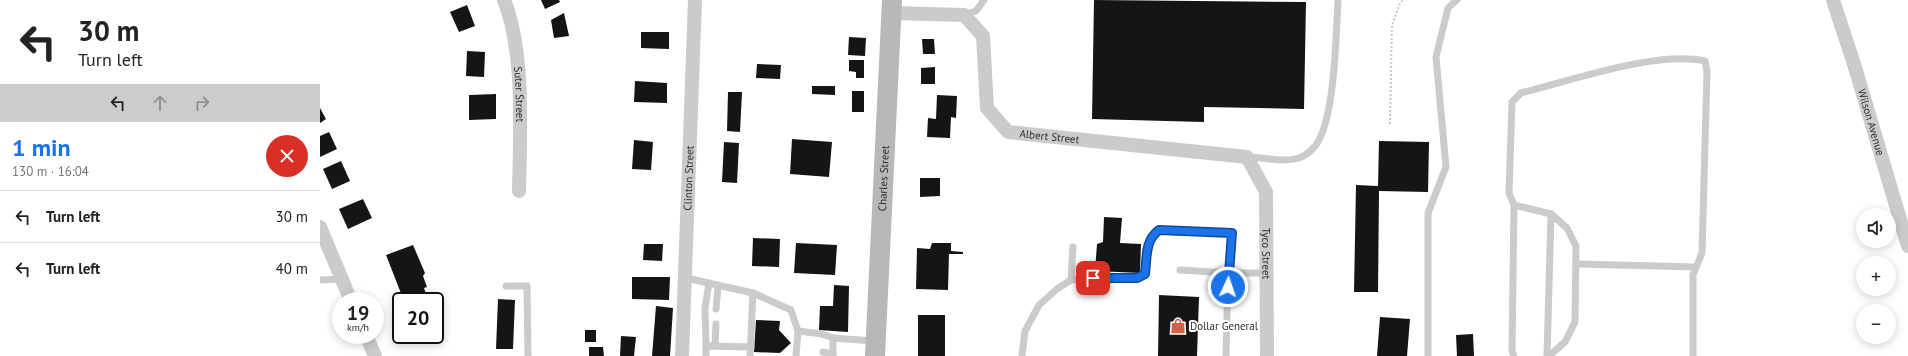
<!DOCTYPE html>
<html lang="en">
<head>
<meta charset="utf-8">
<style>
	body { margin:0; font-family:"PT Sans",sans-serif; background:#f6f6f6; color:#222; height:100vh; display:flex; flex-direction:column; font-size:15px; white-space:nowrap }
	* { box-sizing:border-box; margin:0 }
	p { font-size:13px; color:#767676 }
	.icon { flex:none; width:22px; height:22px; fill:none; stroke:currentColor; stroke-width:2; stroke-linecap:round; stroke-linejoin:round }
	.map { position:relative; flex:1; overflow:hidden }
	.drawer { display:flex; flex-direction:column; background:#fff; width:320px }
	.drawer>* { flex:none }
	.top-card { background:#fff; color:#222; overflow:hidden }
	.controls { position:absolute; left:1536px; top:208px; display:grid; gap:8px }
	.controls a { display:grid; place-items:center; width:40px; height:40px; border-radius:50%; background:#fff; box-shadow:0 2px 10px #0003; font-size:20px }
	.speed { position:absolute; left:12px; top:292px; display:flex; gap:8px; font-size:20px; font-weight:700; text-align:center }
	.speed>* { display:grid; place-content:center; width:52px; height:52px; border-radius:50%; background:#fff; box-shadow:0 2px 10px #0003; line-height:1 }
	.speed small { font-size:10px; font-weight:400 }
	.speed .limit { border:2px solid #111; border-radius:6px; background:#fff; color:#111 }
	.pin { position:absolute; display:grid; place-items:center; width:34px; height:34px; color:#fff; margin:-17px; border-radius:8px; box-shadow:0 2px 6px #0006 }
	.me { position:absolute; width:44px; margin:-22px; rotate:3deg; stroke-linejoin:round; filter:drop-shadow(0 0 3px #0008) }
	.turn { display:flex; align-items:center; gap:14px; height:84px; padding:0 12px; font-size:18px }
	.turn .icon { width:52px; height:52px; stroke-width:2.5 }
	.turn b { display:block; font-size:28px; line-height:34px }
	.lanes { display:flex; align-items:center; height:38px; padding:0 12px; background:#0003; justify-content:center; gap:20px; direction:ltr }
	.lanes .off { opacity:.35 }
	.round { display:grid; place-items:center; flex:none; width:42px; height:42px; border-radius:21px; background:#f6f6f6 }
	.overview { display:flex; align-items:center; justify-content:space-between; height:68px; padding:0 12px }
	h1 { font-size:24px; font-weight:700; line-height:30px; color:#1a73e8 }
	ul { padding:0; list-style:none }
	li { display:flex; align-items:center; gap:12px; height:52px; padding:0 12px; border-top:1px solid #e0e0e0 }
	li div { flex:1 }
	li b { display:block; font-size:15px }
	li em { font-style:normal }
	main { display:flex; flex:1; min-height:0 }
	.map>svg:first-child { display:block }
	.building { fill:#151515 }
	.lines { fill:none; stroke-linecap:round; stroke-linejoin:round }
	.path { stroke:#c8c8c8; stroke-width:2; stroke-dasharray:2 2; stroke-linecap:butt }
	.lane { stroke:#cbcbcb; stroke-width:7 }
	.street { stroke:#cbcbcb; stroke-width:14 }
	.secondary { stroke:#b8b8b8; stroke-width:20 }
	.route-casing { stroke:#114b97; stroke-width:10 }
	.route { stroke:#1a73e8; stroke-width:7 }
	.labels { text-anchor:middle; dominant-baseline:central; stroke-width:4; stroke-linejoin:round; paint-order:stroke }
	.street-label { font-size:11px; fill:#2e2e2e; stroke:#fff }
	.poi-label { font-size:11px; fill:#2e2e2e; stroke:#fff; text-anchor:start }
</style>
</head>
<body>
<main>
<section class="drawer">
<div class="top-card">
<div class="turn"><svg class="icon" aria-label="left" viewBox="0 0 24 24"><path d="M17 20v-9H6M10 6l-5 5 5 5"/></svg><div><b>30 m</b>Turn left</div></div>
<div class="lanes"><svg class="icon" aria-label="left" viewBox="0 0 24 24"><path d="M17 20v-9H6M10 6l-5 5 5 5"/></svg><svg class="icon off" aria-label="ahead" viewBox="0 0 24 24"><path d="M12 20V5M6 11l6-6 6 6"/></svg><svg class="icon off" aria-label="right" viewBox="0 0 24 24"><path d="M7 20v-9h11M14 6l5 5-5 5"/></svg></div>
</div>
<div class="overview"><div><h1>1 min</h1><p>130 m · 16:04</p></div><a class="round" style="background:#d93025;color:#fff"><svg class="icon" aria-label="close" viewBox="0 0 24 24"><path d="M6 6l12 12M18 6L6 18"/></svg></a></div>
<ul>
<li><svg class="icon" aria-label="left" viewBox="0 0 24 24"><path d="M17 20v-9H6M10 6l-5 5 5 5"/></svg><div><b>Turn left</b></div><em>30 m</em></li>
<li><svg class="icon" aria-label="left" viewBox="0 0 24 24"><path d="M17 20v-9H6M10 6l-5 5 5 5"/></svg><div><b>Turn left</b></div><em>40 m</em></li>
</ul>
</section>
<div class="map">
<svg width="1588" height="356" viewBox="0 0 1588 356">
	<rect width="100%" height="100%" fill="#fff"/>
	<g class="building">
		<path d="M221,0H239L240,2L225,9Z"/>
		<path d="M774,0L986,2L984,109L884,107V122L772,119Z"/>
		<path d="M147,5L155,26L139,32L130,12Z"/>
		<path d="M244,13L249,36L234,38L231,20Z"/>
		<path d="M321,32H349V49L321,48Z"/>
		<path d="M529,37L546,38L545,56L528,55Z"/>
		<path d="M602,39H614L615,54H603Z"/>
		<path d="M147,51L165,52L164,77L146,76Z"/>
		<path d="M529,60H544V78H536V72L529,71Z"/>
		<path d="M437,64L461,65L460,79L436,78Z"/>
		<path d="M615,67V84H601V68Z"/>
		<path d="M315,81L347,83V103L314,102Z"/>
		<path d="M492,86H515V95L492,94Z"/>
		<rect x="532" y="91" width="12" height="21"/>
		<path d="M408,92H422L420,132L407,131Z"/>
		<path d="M176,94V119L149,120V95Z"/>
		<path d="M617,95L637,96L636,118L631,117L630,138L607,137L608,118L616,119Z"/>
		<path d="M0,108L6,119L0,123Z"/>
		<path d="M9,132L17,149L0,157V136Z"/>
		<path d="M472,139L512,142L509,177L470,174Z"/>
		<path d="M314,140L333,142L331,170L312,169Z"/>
		<path d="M1059,141L1109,142L1108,192L1059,191L1058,292H1034L1036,185L1058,186Z"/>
		<path d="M404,142L419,143L417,183L402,182Z"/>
		<path d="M21,161L30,181L12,189L3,169Z"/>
		<path d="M600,178H620V196L600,197Z"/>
		<path d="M43,199L52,218L28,229L19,209Z"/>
		<path d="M784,217L802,218L800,243L821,244L820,273L775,271L777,244L783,242Z"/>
		<path d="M433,238L460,239L459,267L432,266Z"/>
		<path d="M476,243L517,245L515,275L474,273Z"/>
		<path d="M612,243H631V251L643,252V254H629L628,290L596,289L597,248L610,249Z"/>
		<path d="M324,244H343L342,261L323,260Z"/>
		<path d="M93,245L105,273L103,276L107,287L104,288L107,297L97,301H84L66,255Z"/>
		<path d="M312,277H350L349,300L312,299Z"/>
		<path d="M514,285L529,286L528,332L499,330L500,306H513Z"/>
		<path d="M839,295L879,297L877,356H838Z"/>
		<path d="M178,299L195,300L193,349H176Z"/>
		<path d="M336,306L353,308L350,356H332Z"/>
		<rect x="598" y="315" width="27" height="41"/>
		<path d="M1060,317L1090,319L1087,356H1057Z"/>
		<path d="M436,320L460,321L459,330L471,343L460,353L434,352Z"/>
		<rect x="265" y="330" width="11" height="12"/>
		<path d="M1153,334L1154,356H1137L1136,335Z"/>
		<path d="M301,336L316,337L314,356H300Z"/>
		<path d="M269,347H283L284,356H269Z"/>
	</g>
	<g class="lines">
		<path class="path" d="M1070,124L1072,25L1080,3L1083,0"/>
		<g class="lane">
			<path d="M644,15L656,11L664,0"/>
			<path d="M927,157C944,157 962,163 979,158C985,156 992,150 996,145C1015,118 1016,35 1018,0"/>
			<path d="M1257,264L1376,267"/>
			<path d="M860,270L908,273L906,356"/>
			<path d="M366,278L433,293L471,310L478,331"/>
			<path d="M0,280L22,279"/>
			<path d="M751,280L753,247"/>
			<path d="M186,286H207L208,356"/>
			<path d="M396,309L398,286"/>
			<path d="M386,346L385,308L389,283"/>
			<path d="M395,346L396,324"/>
			<path d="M503,352L513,354"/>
			<path d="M386,356V346L431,347"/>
			<path d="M430,356L433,293"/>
			<path d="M476,356L478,331L502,334L513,338"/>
			<path d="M513,356V338L554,341"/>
			<path d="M702,356L705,331L719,305L737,289L751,280L784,277L817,278L825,274C827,257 825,240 839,230L913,233L908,273H946"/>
			<path d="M1108,356V213L1126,167L1116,57L1128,8L1137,0"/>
			<path d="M1194,356L1192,351L1194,205"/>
			<path d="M1227,356L1231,214"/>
			<path d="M1229,356L1245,342L1255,322L1256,246L1247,228L1231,214L1194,205L1189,193L1192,102L1201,93C1250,81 1337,50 1385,61L1387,72L1382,253L1373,275V356"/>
		</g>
		<g class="street">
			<path id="s1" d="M184,0C205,51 200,136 199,191"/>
			<path id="s2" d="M1513,0L1534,64L1588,246"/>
			<path id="s3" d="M571,13L644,15L663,36L667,108L688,132L927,157L946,192L947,356"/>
			<path d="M0,227L31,301"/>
			<path d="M46,335L55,356"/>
			<path id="s4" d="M362,356L375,0"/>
		</g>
		<path class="secondary" id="s5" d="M555,356L572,0"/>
	</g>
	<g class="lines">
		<defs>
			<path id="route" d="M773,278H817L825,274C827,257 825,240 839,230L912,233L908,287"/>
		</defs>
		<use href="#route" class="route-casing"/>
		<use href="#route" class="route"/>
	</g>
	<defs>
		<symbol id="shop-bare" viewBox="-9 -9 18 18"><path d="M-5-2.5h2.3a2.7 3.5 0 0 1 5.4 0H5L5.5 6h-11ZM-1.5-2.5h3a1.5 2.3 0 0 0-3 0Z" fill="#cf6346" stroke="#fff" stroke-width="2.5" paint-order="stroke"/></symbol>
	</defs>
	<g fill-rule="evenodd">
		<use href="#shop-bare" x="847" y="315" width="22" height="22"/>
	</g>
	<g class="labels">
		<g class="street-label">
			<text stroke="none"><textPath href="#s1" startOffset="96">Suter Street</textPath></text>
			<text stroke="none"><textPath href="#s2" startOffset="128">Wilson Avenue</textPath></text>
			<text stroke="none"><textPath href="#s3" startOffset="247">Albert Street</textPath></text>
			<text stroke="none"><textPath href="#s4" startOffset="178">Clinton Street</textPath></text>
			<text stroke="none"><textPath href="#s5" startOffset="178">Charles Street</textPath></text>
			<text stroke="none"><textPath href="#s3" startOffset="547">Tyco Street</textPath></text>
		</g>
		<g class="poi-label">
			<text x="870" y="326">Dollar General</text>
		</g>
	</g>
</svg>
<div class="controls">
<a><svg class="icon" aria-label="sound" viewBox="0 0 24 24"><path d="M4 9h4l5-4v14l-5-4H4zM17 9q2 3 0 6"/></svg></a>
<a>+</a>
<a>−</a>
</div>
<div class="speed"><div>19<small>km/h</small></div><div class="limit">20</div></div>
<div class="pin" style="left:773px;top:278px;background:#d93025"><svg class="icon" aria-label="arrive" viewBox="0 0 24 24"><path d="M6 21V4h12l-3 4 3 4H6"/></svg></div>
<svg class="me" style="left:908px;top:287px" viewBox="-20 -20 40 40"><circle r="17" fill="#1a73e8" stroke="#fff" stroke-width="3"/><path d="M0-11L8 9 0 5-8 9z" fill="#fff"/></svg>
</div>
</main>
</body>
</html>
